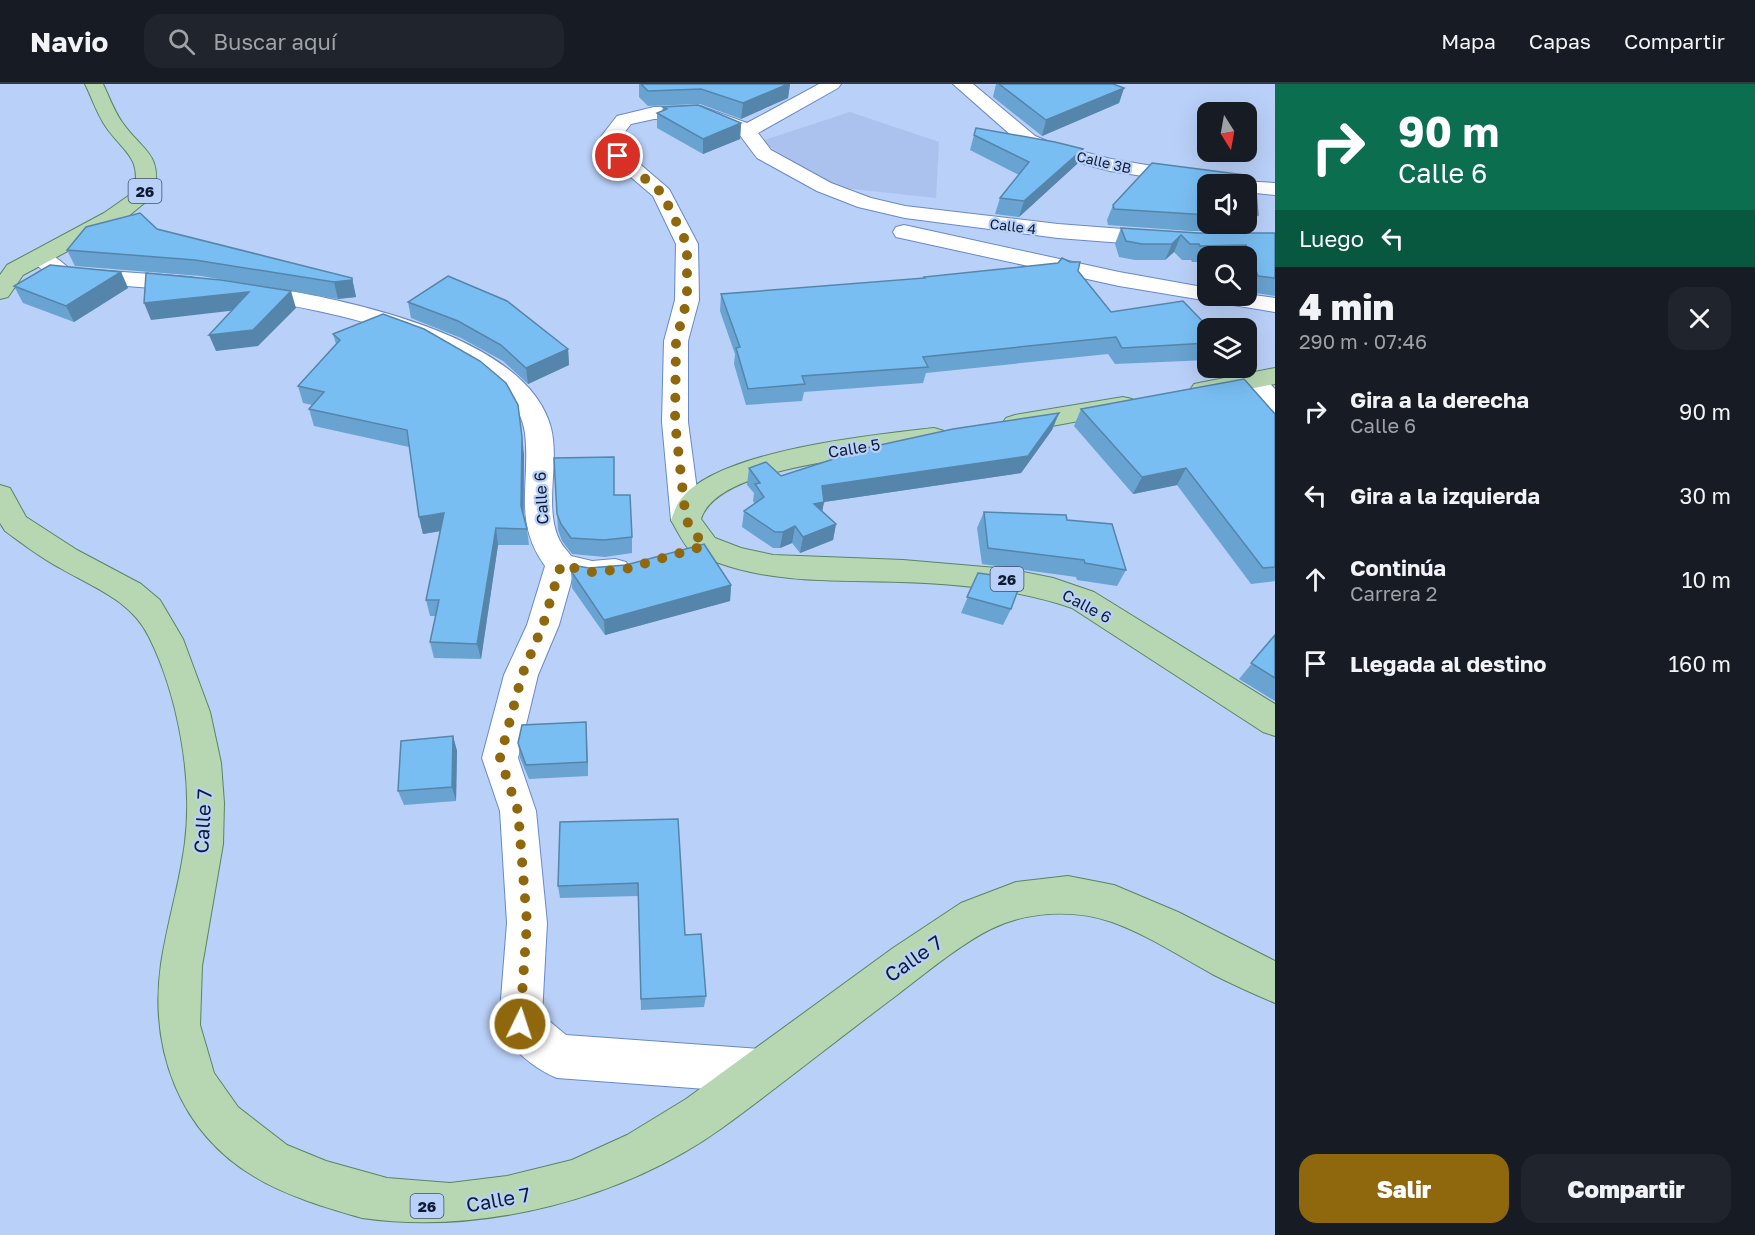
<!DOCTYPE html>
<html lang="es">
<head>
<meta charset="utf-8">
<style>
	body { margin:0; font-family:"Golos Text",sans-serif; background:#20242c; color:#f1f3f6; height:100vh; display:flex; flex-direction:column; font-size:22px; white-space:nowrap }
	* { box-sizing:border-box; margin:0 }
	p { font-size:20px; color:#9ea1a6 }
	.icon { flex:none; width:33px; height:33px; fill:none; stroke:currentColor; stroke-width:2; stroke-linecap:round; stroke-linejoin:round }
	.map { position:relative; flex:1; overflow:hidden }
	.drawer { display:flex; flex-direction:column; background:#171b24; width:480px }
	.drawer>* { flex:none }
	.banner { background:#0b6e4f; color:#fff; overflow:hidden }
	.needle { width:39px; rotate:169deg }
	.fabs { position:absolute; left:1197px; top:18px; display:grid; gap:12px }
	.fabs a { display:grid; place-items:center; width:60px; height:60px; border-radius:12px; background:#171b24; box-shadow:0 6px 24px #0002; font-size:30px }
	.pin { position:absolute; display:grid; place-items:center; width:51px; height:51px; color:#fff; margin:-26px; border:3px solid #fff; border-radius:50%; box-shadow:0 2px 6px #0007 }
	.me { position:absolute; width:66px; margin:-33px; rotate:4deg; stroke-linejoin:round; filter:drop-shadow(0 0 4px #0008) }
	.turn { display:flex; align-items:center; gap:21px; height:126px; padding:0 24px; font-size:27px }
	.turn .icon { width:78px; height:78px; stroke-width:2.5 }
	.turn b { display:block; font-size:42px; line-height:51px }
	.then { display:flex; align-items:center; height:57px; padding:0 24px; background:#0003; gap:12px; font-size:22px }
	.round { display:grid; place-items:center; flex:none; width:63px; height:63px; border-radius:18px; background:#20242c }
	.summary { display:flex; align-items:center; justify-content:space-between; height:102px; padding:0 24px }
	h1 { font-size:36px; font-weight:800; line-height:45px }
	.cta { display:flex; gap:12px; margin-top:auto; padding:12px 24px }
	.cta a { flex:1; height:69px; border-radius:18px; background:#8f680d; color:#fff; font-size:24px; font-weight:800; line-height:69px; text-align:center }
	.cta a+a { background:#20242c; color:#f1f3f6 }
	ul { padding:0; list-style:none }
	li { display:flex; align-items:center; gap:18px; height:84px; padding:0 24px }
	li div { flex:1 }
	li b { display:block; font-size:22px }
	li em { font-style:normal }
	header { display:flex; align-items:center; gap:36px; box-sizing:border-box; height:84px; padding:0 30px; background:#171b24; border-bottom:2px solid #363941 }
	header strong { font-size:28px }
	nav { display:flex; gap:33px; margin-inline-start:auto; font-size:21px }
	.search { width:420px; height:54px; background:#20242c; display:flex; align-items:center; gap:15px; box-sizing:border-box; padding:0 21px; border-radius:18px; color:#9ea1a6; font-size:22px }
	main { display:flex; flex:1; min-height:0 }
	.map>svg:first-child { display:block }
	.built { fill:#aac2ed }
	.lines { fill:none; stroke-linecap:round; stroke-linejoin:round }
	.minor-casing { stroke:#6789c8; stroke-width:2 }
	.primary-casing { stroke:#5b8464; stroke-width:2 }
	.minor { fill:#fff; fill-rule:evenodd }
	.primary { fill:#b6d7b2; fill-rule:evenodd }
	.wall { fill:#68a3d1; fill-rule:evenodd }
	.shaded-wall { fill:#5585aa }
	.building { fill:#79bef3; stroke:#5585aa; stroke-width:1.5 }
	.route { stroke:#8f680d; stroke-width:10; stroke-dasharray:0 18 }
	.labels { text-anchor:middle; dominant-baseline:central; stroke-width:4.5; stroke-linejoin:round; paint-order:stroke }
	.far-street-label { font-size:14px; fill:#0e1b33; stroke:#b9d0f8 }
	.shield { fill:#b9d0f8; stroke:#41516e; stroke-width:1.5 }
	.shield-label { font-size:15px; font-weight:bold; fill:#0e1b33 }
	.street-label { font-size:16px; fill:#0e1b33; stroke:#b9d0f8 }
	.near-street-label { font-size:20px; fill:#0e1b33; stroke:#b9d0f8 }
</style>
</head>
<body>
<header>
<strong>Navio</strong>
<div class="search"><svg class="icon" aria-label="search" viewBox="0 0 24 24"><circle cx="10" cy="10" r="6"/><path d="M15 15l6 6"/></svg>Buscar aquí</div>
<nav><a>Mapa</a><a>Capas</a><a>Compartir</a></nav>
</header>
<main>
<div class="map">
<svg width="1275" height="1151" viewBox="0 0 1275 1151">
	<rect width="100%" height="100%" fill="#b9d0f8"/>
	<path class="built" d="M850,28L939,58L936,114L834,103L761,57Z"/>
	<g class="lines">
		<defs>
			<g id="minor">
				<path d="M819,0H841L838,4L758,49L771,66L831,99L871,114L905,122L1058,140L1162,148L1170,150L1173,155L1170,160L1162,162L1058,154L905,134L858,123L817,107L757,74L739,50L698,34L654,35L631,40L620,54L627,69L669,105L698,160L699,216L688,257V338L701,436L696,443L686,446L676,443L671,436L662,338L664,257L675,216L676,160L653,112L611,76L600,54L617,32L654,23L700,22L747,39Z"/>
				<path d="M953,0H973L1035,52L1057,61L1111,75L1241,97L1275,99V111L1246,108V100L1208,102L1110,87L1043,69L1021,60Z"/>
				<path d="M904,141L1119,188L1208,204V212L1246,210L1275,214V228L1119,202L896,153L893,148L896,143Z"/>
				<path d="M41,166L49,168L69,184L190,193L198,195L202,200L198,205L190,207L63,197C51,194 37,183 30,173L33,168Z"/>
				<path d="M250,200C333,213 526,248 551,344C560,380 543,424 560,457C563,463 568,467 571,472L592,477L615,475L626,478L630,486L626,494C607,500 591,499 572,495L559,541L538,591L518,674L536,727L547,839L542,931L566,951L760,965L776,971L782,987L776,1003L760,1009L557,994C533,984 509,964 499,940L507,839L500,727L482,674L504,591L527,541L545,482C512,436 531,400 525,349C515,276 379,240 318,227C293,221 267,218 242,212L238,207L242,202Z"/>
				<path d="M1252,288L1261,290L1275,305V329L1266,327L1239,296L1243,290Z"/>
			</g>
			<g id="primary">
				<path d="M85,0H103C109,12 114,27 122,38C143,68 163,69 154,111L120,139L23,191L8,213L0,215V191L7,181L104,129L134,108C142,73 124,69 106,43C97,30 92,14 85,0Z"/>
				<path d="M1275,284V300L1203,314L1194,312L1190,306L1194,300Z"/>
				<path d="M1123,313L1132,315L1136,321L1132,327L1015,349L1006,346L1002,340L1006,334L1015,331Z"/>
				<path d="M934,344L944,347L948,353L944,359C893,373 719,377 701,435L715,454L741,464L773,471L903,476L1008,485L1053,494L1094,508L1275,620V652L1263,648L1072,524C1018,505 958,500 901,498C838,496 775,500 716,478C709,475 700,474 694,470C685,464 677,446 671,436C674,429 676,421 681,415C718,366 874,351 934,344Z"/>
				<path d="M0,401L10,404L26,433L77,466L141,500L160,516L183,555L210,628L221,679L224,719L223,760L202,882L200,941L214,989L238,1023L287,1061L326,1077L387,1094L450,1099L507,1092L572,1076L627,1051L686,1015L893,864L961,819L1016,798L1068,792L1114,801L1178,828L1275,877V919C1254,910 1234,901 1214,891C1181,873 1148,851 1112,838C1074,825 1028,827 991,845C962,859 923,891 897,911C838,955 781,1001 722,1044C623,1115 483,1151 362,1134C328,1124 286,1112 255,1093C179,1048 149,965 161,880C167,839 180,799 185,758C193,694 178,611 149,553C131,516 94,504 60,484C41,474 23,460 5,447L0,439Z"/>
			</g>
		</defs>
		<use href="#minor" class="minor-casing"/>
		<use href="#primary" class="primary-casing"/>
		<use href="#minor" class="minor"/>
		<use href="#primary" class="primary"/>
	</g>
	<g class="wall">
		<path d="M639,0H790L788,14L741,35L700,20L648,22L639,13Z"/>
		<path d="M996,0H1113L1124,4L1119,19L1042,52L993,13Z"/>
		<path d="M663,23L741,39L740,55L703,70L657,44V29L662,27Z"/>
		<path d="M974,51L1083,65L1077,80L1019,133L995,130L1000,114L1019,91L970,66Z"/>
		<path d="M1152,79L1245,91L1256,108L1258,131L1250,147H1190L1108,141L1107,136L1113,121ZM1208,100H1246V140H1208Z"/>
		<path d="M1121,144L1198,149L1275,150V212L1249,208L1246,200V172H1208V178H1192L1191,176H1182L1174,168L1165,176H1135L1119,173L1115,160Z"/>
		<path d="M157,145L352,194L356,213L338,215L201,192L75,182L67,166Z"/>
		<path d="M1078,187L1111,228L1208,244V276L1115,280L1108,270L926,289L923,299L804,308L802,317L746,321L734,280L735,270L720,227L721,210L923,194L924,193Z"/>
		<path d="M121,188L128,204L74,238L23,219L14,202Z"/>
		<path d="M408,218L568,265L569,281L528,300L503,277L461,254L411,234Z"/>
		<path d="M333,250L524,370V431L527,445L529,461H498L481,575L434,574L430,558L436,532H430L426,516L440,447L423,450L419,433L409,363L314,342L309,325L312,321L303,319L298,302L336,260Z"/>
		<path d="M1081,325L1275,330V497L1251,500L1177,401L1133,410L1074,342Z"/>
		<path d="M1059,329L1052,346L1021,389L824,418L822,427L836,440L833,456L800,469L792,459L780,464H773L742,443L744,427L755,420L753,417L754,409L747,401L749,384L781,392L848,371V368Z"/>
		<path d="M984,428L1067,436L1126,486L1117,502L1077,496L1076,493L982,480L977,444Z"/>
		<path d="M557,430L632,453V469L605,473L572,470L562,457L558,446Z"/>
		<path d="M571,487L731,501L730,517L605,551L572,504Z"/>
		<path d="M978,489L1011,525L1003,541L961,529Z"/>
		<path d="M1275,551V617L1239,595Z"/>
		<path d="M586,638L588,692L529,695L520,674L518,659Z"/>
		<path d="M453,652L457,667L456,717L404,721L398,707Z"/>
		<path d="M678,735L685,851L706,912L704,923L641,926L638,812L560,814L558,802Z"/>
	</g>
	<g class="shaded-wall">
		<path d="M788,0H790L788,14L741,35L743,19Z"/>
		<path d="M1124,4L1119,19L1042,52L1046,36Z"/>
		<path d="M741,39L740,55L703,70V55Z"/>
		<path d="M1083,65L1077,80L1019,133L1024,117Z"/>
		<path d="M1181,151L1174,168L1165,176L1172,160Z"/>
		<path d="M121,188L128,204L74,238L66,222Z"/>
		<path d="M352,194L356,213L338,215L334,198Z"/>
		<path d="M291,207L296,224L258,262L216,267L209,251Z"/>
		<path d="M249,208L255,224L151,236L144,219Z"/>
		<path d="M568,265L569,281L528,300L526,284Z"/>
		<path d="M1059,329L1052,346L1021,389L824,418L821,434L814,420L822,402Z"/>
		<path d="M522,353L524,370L523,439L521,422Z"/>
		<path d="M1186,384L1177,401L1133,410L1142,393Z"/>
		<path d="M444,429L447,446L423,450L419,433Z"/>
		<path d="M836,440L833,456L800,469L803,453Z"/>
		<path d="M795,442L792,459L780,464L783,448Z"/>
		<path d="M496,444L498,461L481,575L477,560Z"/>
		<path d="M731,501L730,517L605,551L604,536Z"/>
		<path d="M586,638L587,653L588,692L587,678Z"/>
		<path d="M453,652L457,667L456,717L452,703Z"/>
	</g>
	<g class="building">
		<path d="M641,0H788L743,19L701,5L648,7Z"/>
		<path d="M999,0H1113L1124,4L1046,36Z"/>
		<path d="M698,21L741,39L703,55L657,29L667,25L663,23Z"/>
		<path d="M976,44L1055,58L1083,65L1024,117L1000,114L1029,78L974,51Z"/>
		<path d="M1152,79L1245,91L1256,108L1258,131H1246V100H1208V131L1114,125L1113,121Z"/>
		<path d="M140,129L157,145L352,194V196L334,198L195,176L67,166L86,143Z"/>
		<path d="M1121,144L1198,149H1275V194L1258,192L1246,161L1200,162L1199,160H1190L1181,151L1172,160H1142L1126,157Z"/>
		<path d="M1062,174L1070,178H1080L1078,187L1111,228L1183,217L1209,244H1208V259L1122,264L1116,253L923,273L928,283L802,292L805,300L748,305L736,264L740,263L721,210L925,194L924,193L1058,179Z"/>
		<path d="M50,181L121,188L66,222L14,202Z"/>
		<path d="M146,189L221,196L291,207L253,246L209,251L249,208L144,219Z"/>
		<path d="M448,192L507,217L568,265L526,284L501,261L458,237L408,218Z"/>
		<path d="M383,230L424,245L480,277L506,299L518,321L522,353L521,422L527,445L496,444L477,560L430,558L439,516H426L444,429L419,433L407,346L309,325L324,308L298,302L340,256L333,250Z"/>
		<path d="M1244,295L1275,330V483L1263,484L1186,384L1142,393L1081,325Z"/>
		<path d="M1059,329L1028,372L822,402L824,418L814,420L836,440L803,453L795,442L783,448H775L744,427L764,413L755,400L760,399L749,384L766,378L781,392L849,370L848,368L953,345Z"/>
		<path d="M614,373V411H630L632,453L604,456L571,454L561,440L557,430L554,374Z"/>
		<path d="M984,428L1066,431L1067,436L1112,440L1126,486L1085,479L1084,476L988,464Z"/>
		<path d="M704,460L731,501L604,536L571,487L572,481L589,484L626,481Z"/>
		<path d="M978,489L1022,495L1011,525L967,513Z"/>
		<path d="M1275,551V594L1251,579Z"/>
		<path d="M586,638L587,678L526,681L518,659L522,641Z"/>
		<path d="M453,652L452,703L398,707L401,657Z"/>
		<path d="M678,735L685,851L701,850L706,912L641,915L638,799L558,802L560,738Z"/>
	</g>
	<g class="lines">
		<path class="route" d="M520,940L527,839L518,727L500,674L522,591L543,541L561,481L592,488L626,485L704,462L686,436L675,338L676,257L687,216V160L662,109L618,72"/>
	</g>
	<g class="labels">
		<g class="far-street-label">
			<text transform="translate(1104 78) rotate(13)">Calle 3B</text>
			<text transform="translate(1013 142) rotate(7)">Calle 4</text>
		</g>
		<g class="shield">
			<rect x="128.5" y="95" width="33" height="24" rx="4.5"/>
			<rect x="990.5" y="483" width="33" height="24" rx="4.5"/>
			<rect x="410.5" y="1110" width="33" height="24" rx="4.5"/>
		</g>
		<g class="shield-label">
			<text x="145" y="107">26</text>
			<text x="1007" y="495">26</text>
			<text x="427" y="1122">26</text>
		</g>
		<g class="street-label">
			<text transform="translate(854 364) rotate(-9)">Calle 5</text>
			<text transform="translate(541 414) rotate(-93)">Calle 6</text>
			<text transform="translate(1087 522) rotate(28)">Calle 6</text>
		</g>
		<g class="near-street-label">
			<text transform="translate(202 737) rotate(-87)">Calle 7</text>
			<text transform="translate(913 874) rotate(-35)">Calle 7</text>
			<text transform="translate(498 1115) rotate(-10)">Calle 7</text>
		</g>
	</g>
</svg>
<div class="fabs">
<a><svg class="needle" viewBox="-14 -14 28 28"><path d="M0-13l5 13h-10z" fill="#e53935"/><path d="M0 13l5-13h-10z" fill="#9ea1a6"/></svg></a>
<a><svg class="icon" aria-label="sound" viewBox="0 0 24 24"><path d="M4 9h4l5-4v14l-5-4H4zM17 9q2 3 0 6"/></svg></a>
<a><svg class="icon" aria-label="search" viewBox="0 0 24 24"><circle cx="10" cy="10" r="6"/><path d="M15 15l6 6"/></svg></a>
<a><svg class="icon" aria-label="layers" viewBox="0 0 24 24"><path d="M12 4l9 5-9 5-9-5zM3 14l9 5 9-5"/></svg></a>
</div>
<div class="pin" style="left:618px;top:72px;background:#d93025"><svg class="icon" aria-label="arrive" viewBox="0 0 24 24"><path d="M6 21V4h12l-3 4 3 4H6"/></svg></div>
<svg class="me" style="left:520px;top:940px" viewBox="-20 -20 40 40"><circle r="17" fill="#8f680d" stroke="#fff" stroke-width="3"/><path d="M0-11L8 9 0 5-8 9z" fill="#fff"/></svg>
</div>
<section class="drawer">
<div class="banner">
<div class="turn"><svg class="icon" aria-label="right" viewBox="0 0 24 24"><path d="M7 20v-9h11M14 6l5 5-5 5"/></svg><div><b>90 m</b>Calle 6</div></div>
<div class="then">Luego<svg class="icon" aria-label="left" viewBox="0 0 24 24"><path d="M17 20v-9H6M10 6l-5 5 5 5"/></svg></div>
</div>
<div class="summary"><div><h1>4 min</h1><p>290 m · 07:46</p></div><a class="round"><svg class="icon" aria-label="close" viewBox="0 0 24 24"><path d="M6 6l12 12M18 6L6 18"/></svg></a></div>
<ul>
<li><svg class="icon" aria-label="right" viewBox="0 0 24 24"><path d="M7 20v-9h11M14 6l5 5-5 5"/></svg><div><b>Gira a la derecha</b><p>Calle 6</p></div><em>90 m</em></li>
<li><svg class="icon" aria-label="left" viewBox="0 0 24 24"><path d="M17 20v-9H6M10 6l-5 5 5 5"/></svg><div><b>Gira a la izquierda</b></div><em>30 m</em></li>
<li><svg class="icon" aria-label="ahead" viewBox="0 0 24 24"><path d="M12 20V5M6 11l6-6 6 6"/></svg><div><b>Continúa</b><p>Carrera 2</p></div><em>10 m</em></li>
<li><svg class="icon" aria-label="arrive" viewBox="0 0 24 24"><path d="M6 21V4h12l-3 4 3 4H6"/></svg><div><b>Llegada al destino</b></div><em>160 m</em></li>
</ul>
<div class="cta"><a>Salir</a><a>Compartir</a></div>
</section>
</main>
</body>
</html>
